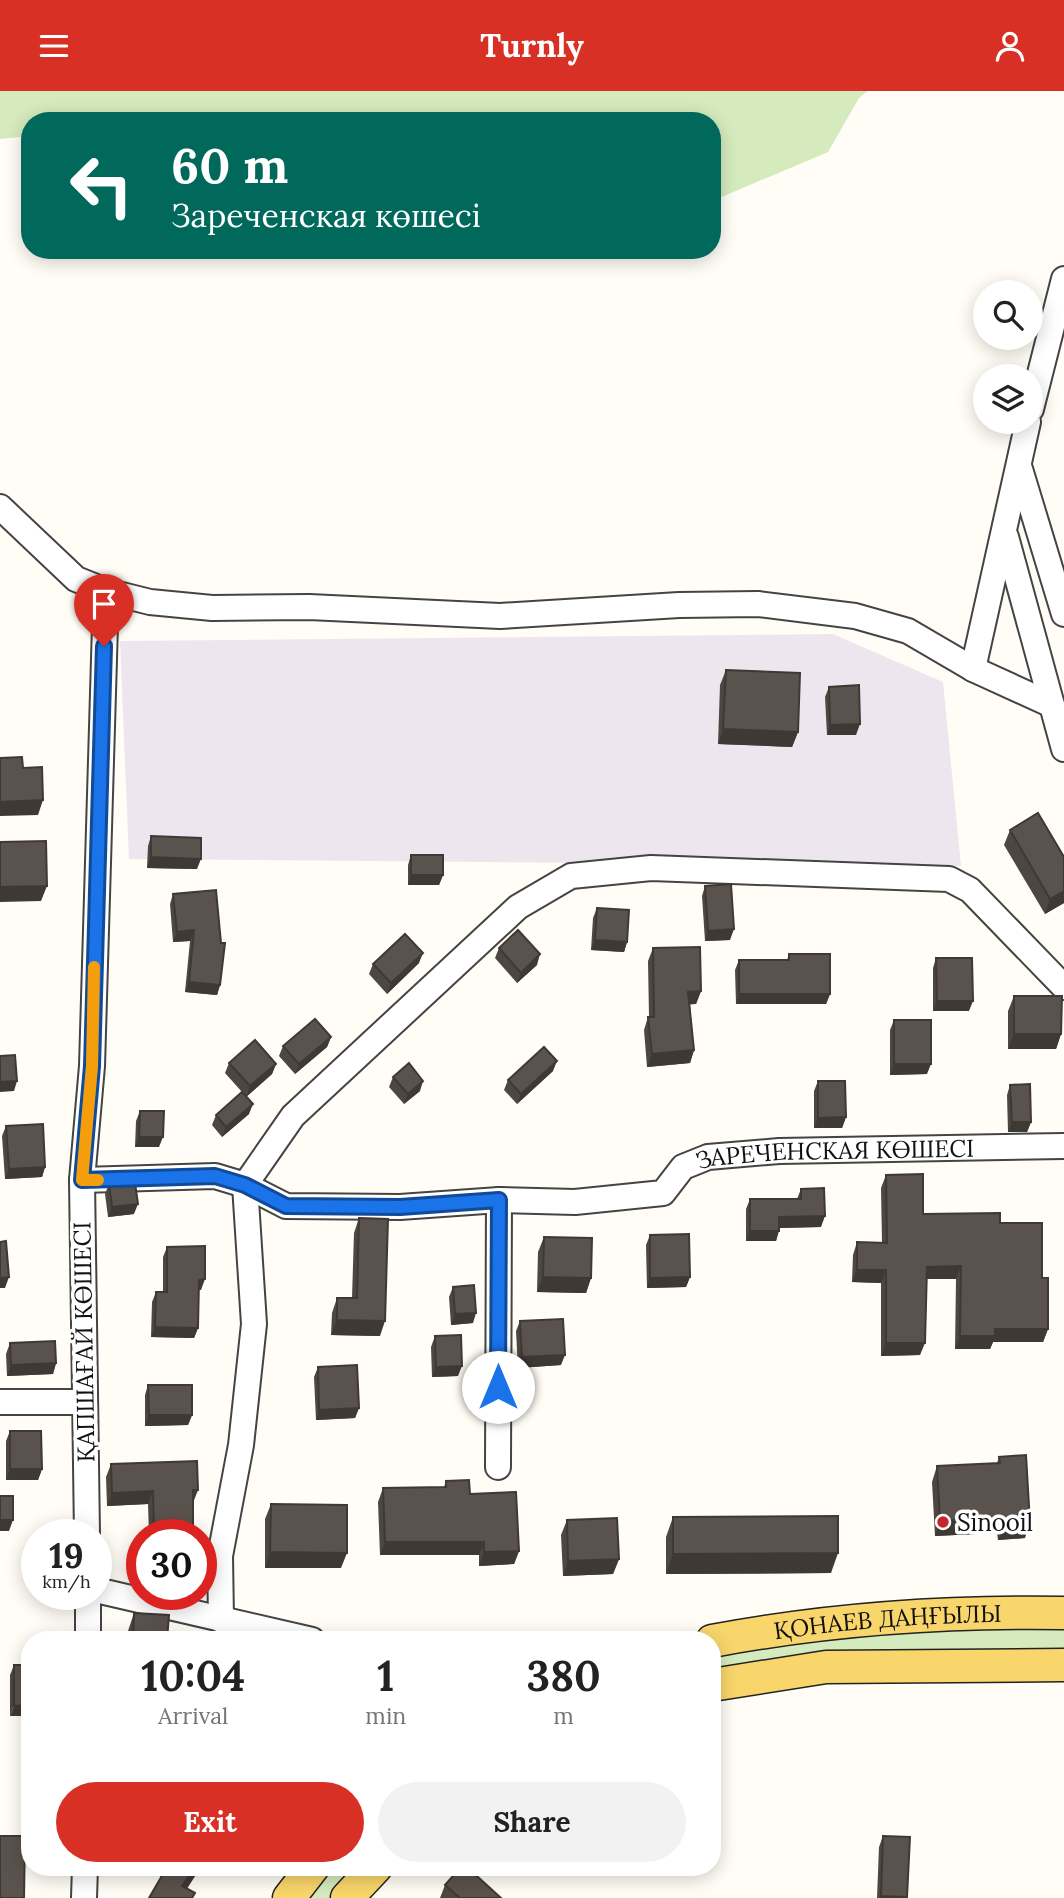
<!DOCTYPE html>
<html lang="en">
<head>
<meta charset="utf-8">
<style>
	body { margin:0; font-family:Lora,serif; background:#f2f2f2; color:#222; height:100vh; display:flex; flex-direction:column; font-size:26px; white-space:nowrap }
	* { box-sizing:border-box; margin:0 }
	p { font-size:23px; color:#767676 }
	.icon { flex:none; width:38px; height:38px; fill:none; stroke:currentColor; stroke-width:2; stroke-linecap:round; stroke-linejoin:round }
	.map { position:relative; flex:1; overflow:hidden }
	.panel { position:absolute; left:21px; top:1540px; width:700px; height:245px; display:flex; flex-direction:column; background:#fff; border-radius:28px; box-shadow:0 4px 18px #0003 }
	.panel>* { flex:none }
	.hud { position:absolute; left:21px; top:21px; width:700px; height:147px; border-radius:28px; box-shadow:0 4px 18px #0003; background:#00695c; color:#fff; overflow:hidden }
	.tools { position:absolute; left:973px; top:189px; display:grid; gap:14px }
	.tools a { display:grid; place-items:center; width:70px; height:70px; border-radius:50%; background:#fff; box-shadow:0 4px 18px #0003; font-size:35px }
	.speed { position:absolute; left:21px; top:1428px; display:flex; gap:14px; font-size:35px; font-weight:700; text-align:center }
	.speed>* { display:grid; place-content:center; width:91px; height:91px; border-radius:50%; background:#fff; box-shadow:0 4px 18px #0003; line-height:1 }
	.speed small { font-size:18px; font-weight:400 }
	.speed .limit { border:10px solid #d22; background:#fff; color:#111 }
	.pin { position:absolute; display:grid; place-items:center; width:60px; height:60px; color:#fff; margin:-72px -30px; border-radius:50% 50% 50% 0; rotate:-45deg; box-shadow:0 0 7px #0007 }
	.pin .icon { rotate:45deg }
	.me { position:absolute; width:77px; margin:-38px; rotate:0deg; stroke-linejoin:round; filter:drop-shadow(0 0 5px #0008) }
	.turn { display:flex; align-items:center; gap:24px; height:147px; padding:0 35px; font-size:32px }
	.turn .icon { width:91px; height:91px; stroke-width:2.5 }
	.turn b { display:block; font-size:49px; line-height:60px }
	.eta { display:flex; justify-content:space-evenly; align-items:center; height:119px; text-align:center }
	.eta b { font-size:42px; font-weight:700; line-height:49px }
	.button { display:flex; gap:14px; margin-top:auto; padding:14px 35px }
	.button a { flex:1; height:80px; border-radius:42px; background:#d93025; color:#fff; font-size:28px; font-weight:700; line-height:80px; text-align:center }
	.button a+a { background:#f2f2f2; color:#222 }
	header { display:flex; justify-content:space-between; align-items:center; height:91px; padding:0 35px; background:#d93025; color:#fff; font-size:32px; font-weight:700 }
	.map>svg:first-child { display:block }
	.industrial { fill:#eee6ef }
	.grass { fill:#d5ebbd }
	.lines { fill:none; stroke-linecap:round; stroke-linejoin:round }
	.minor-casing { stroke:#444; stroke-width:28 }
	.major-casing { stroke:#222; stroke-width:35 }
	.minor { stroke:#fff; stroke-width:24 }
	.major { stroke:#f9d66b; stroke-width:32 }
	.wall { fill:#4d4742 }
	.shaded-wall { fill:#3f3936 }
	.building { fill:#5a524d; stroke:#3f3936; stroke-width:2 }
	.route-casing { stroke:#114b97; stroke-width:18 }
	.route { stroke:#1a73e8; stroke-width:12 }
	.slow { stroke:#f59e0b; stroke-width:12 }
	.poi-dot { fill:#c4262e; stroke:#fff; stroke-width:2.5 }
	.labels { text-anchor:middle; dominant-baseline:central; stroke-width:7; stroke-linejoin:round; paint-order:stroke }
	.street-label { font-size:24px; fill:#111; stroke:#fff }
	.poi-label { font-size:24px; fill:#111; stroke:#fff; text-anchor:start }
</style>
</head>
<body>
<header><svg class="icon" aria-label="menu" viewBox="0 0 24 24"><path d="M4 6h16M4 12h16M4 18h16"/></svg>Turnly<svg class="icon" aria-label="person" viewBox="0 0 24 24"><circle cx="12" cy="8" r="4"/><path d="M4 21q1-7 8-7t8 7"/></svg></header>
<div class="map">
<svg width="1064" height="1807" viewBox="0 0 1064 1807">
	<rect width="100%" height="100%" fill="#fffdf5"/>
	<path class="industrial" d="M833,543L943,591L961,775L129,768L120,550Z"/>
	<g class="grass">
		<path d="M0,0H868L859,7L828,61L712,110V30H30V45L0,48Z"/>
		<path d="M923,1535L1064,1537V1558H949L833,1567L712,1585V1560Z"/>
		<path d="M333,1776H362L331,1807H302Z"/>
	</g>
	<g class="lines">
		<defs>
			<g id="minor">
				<path d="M1031,318L1064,188"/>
				<path d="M1020,378L1064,523"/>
				<path d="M0,416L76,488L106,500L150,511L212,517L309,516L500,525L679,514L758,513L855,525L908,540L973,578L1052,614"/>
				<path d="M1006,446L1064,658"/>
				<path d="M973,578L1028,331"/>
				<path id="s1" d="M82,1089L215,1085L245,1094L286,1115L400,1116L499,1109L575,1111L663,1102L683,1076L708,1066L779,1060L1064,1055"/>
				<path d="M0,1311H85"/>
				<path d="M498,1376L499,1109"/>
				<path d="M87,1444L82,1089L92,975L106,500"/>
				<path d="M96,1499L312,1549"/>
				<path d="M88,1503V1549"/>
				<path d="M221,1529L220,1465L241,1354L254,1233L245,1094L293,1025L518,816L571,785L651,777L949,788L970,799L1064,896"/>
				<path d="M84,1807L85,1776"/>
			</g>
			<g id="major">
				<path id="s2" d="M712,1550C829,1528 945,1520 1064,1522"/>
				<path d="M712,1594L826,1576L1064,1574"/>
				<path d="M289,1807L313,1776"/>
				<path d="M347,1807L376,1776"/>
			</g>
		</defs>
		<use href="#minor" class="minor-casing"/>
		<use href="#major" class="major-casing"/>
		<use href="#minor" class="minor"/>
		<use href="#major" class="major"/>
	</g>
	<g class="wall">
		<path d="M726,579L798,641L792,656L718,653L720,594Z"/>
		<path d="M829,596L856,644H827L825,606Z"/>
		<path d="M1010,739L1064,766V812L1045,823L1004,754Z"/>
		<path d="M151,745L197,778L147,777L148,755Z"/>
		<path d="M411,764L443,784L439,794H408V774Z"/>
		<path d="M705,795L730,849L705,850L702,805Z"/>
		<path d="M173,803L221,852L220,894L217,904L185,901L190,850L173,851L170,813Z"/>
		<path d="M597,817L627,851L624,861L591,859L593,827Z"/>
		<path d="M499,857L537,874L517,892L495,867Z"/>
		<path d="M653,857L701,900L696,913H690L694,959L690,972L647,976L644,939L648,926H649L648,870Z"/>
		<path d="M789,863L830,903L826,913H736L735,879L739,869H787Z"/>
		<path d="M936,867L969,920H933V877Z"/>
		<path d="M419,872L387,903L369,883L373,873Z"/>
		<path d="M1014,905L1061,943L1056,958H1008V920Z"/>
		<path d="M894,929L927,983L890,984V939Z"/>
		<path d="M331,946L327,956L295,983L279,965L283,955Z"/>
		<path d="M229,972L276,973L272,983L246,1006L249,1023L222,1046L212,1034L216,1024L242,1001L225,982Z"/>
		<path d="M553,980L517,1013L504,999L508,989Z"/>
		<path d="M393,986L420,1000L404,1013L389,996Z"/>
		<path d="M818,990L846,1026L842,1037H814V1000Z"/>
		<path d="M1010,994L1031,1031L1027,1041H1008L1007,1004Z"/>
		<path d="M140,1020L159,1056H135L136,1030Z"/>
		<path d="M6,1035L45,1076L42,1086L5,1088L2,1045Z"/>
		<path d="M886,1084L923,1123L1000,1132L1042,1187L1048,1238L1043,1251H993L990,1258H955L956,1188H927L920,1264L881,1265V1192L852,1191L853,1164L857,1151L882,1152L881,1097Z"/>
		<path d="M109,1093L134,1123L108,1126L105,1103Z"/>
		<path d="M801,1098L821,1136L779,1137L776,1150H746V1118L750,1108H797Z"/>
		<path d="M359,1127L380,1245L331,1244L332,1222L337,1207H352L354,1142Z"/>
		<path d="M650,1144L690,1186L686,1196L647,1197L646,1154Z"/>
		<path d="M544,1146L591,1187L586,1202L537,1201L538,1161Z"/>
		<path d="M167,1156L201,1199H199L198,1237L194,1247L151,1246L152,1211L156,1201H163V1166Z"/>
		<path d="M453,1196L473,1232L451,1234L449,1206Z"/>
		<path d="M520,1230L561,1274L518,1277L516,1240Z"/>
		<path d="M435,1245L458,1285L432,1286L431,1256Z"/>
		<path d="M10,1252L56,1272L53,1283L7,1285L6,1263Z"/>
		<path d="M318,1276L359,1317L355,1327L316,1329L314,1286Z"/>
		<path d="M148,1294L192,1324L188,1334L145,1335V1304Z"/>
		<path d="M10,1340L42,1378L38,1389H6V1350Z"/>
		<path d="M999,1366L1025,1447L998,1449L997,1442L935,1445L932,1391L937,1375L997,1372Z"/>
		<path d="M111,1373L193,1412V1444H149L148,1413L107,1415L106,1386Z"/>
		<path d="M446,1390L470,1403L519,1460L514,1473L479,1475V1464H380L378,1411L383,1397L444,1396Z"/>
		<path d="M271,1413L341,1477H265V1428Z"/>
		<path d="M673,1426L831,1482L666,1483V1446Z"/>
		<path d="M567,1429L619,1468L613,1483L563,1485L561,1444Z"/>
		<path d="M134,1522L167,1549H125Z"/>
		<path d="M14,1574H30L10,1625V1584Z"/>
		<path d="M883,1745L907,1806V1807H877L879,1756Z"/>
		<path d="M155,1776H201L161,1786L154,1781Z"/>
		<path d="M445,1794L501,1807H440Z"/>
	</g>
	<g class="shaded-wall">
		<path d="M860,633L856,644H827L830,634Z"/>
		<path d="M723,638L798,641L792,656L718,653Z"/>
		<path d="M43,709L38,724L0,725V711Z"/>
		<path d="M151,766L201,768L197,778L147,777Z"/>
		<path d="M411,784H443L439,794H408Z"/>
		<path d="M47,795L41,810L0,811V796Z"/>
		<path d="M1064,800V812L1045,823L1050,808Z"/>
		<path d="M734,838L730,849L705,850L708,840Z"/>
		<path d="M194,839L190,850L173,851L177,841Z"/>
		<path d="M595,849L627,851L624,861L591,859Z"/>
		<path d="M423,862L419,872L387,903L391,892Z"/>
		<path d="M540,863L537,874L517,892L521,882Z"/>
		<path d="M189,891L220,894L217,904L185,901Z"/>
		<path d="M701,900L696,913L684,914L688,901Z"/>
		<path d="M739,903H830L826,913H736Z"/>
		<path d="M937,910H973L969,920H933Z"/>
		<path d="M1014,943H1061L1056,958H1008Z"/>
		<path d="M331,946L327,956L295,983L299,973Z"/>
		<path d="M694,959L690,972L647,976L652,963Z"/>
		<path d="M557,970L553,980L517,1013L521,1003Z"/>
		<path d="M276,973L272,983L246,1006L250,995Z"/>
		<path d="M894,973H931L927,983L890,984Z"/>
		<path d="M17,990L14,1000L0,1001V991Z"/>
		<path d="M423,990L420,1000L404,1013L408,1003Z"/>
		<path d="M253,1013L249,1023L222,1046L226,1036Z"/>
		<path d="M846,1026L842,1037H814L818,1027Z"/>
		<path d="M1012,1031H1031L1027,1041H1008Z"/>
		<path d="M139,1046H163L159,1056H135Z"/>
		<path d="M45,1076L42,1086L5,1088L9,1078Z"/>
		<path d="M138,1113L134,1123L108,1126L112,1116Z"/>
		<path d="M825,1125L821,1136L776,1137L779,1126Z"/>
		<path d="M750,1140H779L776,1150H746Z"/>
		<path d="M961,1175L956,1188H922L927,1176Z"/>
		<path d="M857,1179H886L881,1192L852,1191Z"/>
		<path d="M9,1186L5,1197H0V1187Z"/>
		<path d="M543,1186L591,1187L586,1202L537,1201Z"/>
		<path d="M690,1186L686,1196L647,1197L650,1187Z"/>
		<path d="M205,1188L201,1199H195L199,1189Z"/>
		<path d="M476,1222L473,1232L451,1234L455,1223Z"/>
		<path d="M337,1229L385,1230L380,1245L331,1244Z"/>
		<path d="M155,1236L198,1237L194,1247L151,1246Z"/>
		<path d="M995,1238H1048L1043,1251H993L990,1258H955L960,1245Z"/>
		<path d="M886,1252H925L920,1264L881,1265Z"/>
		<path d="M565,1264L561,1274L518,1277L522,1266Z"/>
		<path d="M56,1272L53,1283L7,1285L11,1274Z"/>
		<path d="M462,1275L458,1285L432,1286L436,1276Z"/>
		<path d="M359,1317L355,1327L316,1329L319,1319Z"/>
		<path d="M149,1324H192L188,1334L145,1335Z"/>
		<path d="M10,1378H42L38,1389H6Z"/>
		<path d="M193,1399H198L193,1412Z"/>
		<path d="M153,1400L148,1413L107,1415L112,1402Z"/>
		<path d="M1003,1426L997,1442L935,1445L940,1430Z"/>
		<path d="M0,1429H13L9,1440H0Z"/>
		<path d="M1030,1432L1025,1447L998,1449L1003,1434Z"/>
		<path d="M193,1442V1444H153L154,1443Z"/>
		<path d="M385,1451H484L479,1464H380Z"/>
		<path d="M519,1460L514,1473L479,1475L484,1461Z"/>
		<path d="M270,1461L347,1462L341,1477H265Z"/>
		<path d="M838,1462L831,1482L666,1483L673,1463Z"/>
		<path d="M619,1468L613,1483L563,1485L568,1470Z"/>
		<path d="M30,1614V1625H10L14,1615Z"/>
		<path d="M195,1776H201L181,1807L182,1795Z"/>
		<path d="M881,1805L907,1806V1807H880Z"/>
	</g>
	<g class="building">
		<path d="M726,579L800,582L798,641L723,638Z"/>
		<path d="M859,594L860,633L830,634L829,596Z"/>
		<path d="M22,666L23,677L42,676L43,709L0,711V667Z"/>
		<path d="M1038,722L1064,766V800L1050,808L1010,739Z"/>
		<path d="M151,745L201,747V768L151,766Z"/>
		<path d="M46,750L47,795L0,796V751Z"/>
		<rect x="411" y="764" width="32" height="20"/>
		<path d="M731,793L734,838L708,840L705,795Z"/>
		<path d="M216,799L221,852H225L220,894L189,891L194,839L177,841L173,803Z"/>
		<path d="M597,817L629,819L627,851L595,849Z"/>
		<path d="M518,839L540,863L521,882L499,857Z"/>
		<path d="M405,843L423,862L391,892L373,873Z"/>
		<path d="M700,856L701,900L688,901L694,959L652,963L648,926H654L653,857Z"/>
		<path d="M789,863H830V903H739V869H789Z"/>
		<path d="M936,867H972L973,910H937Z"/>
		<path d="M1014,905H1062L1061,943H1014Z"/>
		<path d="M315,928L331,946L299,973L283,955Z"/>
		<rect x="894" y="929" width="37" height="44"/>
		<path d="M255,949L276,973L250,995L229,972Z"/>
		<path d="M544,956L557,970L521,1003L508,989Z"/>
		<path d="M15,964L17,990L0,991V965Z"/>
		<path d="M409,972L423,990L408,1003L393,986Z"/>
		<path d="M818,990H845L846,1026L818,1027Z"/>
		<path d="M1030,993L1031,1031H1012L1010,994Z"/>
		<path d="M242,1001L253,1013L226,1036L216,1024Z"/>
		<path d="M140,1020H164L163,1046H139Z"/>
		<path d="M43,1033L45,1076L9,1078L6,1035Z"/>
		<path d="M923,1083V1123L1000,1122V1132H1042V1187H1048V1238H995V1245H960L961,1175L927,1176L925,1252H886V1179H857V1151L887,1152L886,1084Z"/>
		<path d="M135,1092L138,1113L112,1116L109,1093Z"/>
		<path d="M824,1097L825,1125L779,1126V1140H750V1108H801V1098Z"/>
		<path d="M359,1127L388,1128L385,1230L337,1229V1207H357Z"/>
		<path d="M689,1143L690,1186L650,1187V1144Z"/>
		<path d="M544,1146L592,1147L591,1187L543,1186Z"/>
		<path d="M6,1150L9,1186L0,1187V1151Z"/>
		<path d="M205,1155V1188L199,1189L198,1237L155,1236L156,1201H167V1156Z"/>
		<path d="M474,1194L476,1222L455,1223L453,1196Z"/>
		<path d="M563,1228L565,1264L522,1266L520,1230Z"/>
		<path d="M461,1244L462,1275L436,1276L435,1245Z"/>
		<path d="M55,1250L56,1272L11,1274L10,1252Z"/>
		<path d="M357,1274L359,1317L319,1319L318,1276Z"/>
		<path d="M148,1294H192V1324H149Z"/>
		<path d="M10,1340H41L42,1378H10Z"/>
		<path d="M1026,1364L1030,1432L1003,1434V1426L940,1430L937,1375L1000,1372L999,1366Z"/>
		<path d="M197,1370L198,1399H193V1442L154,1443L153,1400L112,1402L111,1373Z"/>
		<path d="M469,1389L470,1403L516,1401L519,1460L484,1461V1451H385L383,1397L446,1396V1390Z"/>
		<rect x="0" y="1405" width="13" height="24"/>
		<path d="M271,1413L347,1414V1462L270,1461Z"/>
		<path d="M838,1425V1462L673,1463V1426Z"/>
		<path d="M617,1427L619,1468L568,1470L567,1429Z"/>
		<path d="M134,1522L169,1524L167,1549H133Z"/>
		<path d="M14,1574H30V1614L14,1615Z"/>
		<path d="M0,1745H25L24,1807H0Z"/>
		<path d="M883,1745L910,1746L907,1806L881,1805Z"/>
		<path d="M167,1776H195L182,1795L195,1802L192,1807H149Z"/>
		<path d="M461,1776H467L501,1807H460L445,1794Z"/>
	</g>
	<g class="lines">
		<defs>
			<path id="route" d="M104,555L92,975L82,1089L215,1085L245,1094L286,1115L400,1116L499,1109L498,1296"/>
		</defs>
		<use href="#route" class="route-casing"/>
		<use href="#route" class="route"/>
		<path class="slow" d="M94,876L92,975L82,1089H98"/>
	</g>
	<circle class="poi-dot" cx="943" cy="1431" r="7"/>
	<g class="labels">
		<g class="street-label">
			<text stroke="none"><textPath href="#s1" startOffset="775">ЗАРЕЧЕНСКАЯ КӨШЕСІ</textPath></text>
			<text transform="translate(84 1251) rotate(-91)">ҚАПШАҒАЙ КӨШЕСІ</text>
			<text stroke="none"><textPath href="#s2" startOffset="177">ҚОНАЕВ ДАҢҒЫЛЫ</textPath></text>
		</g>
		<g class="poi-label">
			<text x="957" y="1431">Sinooil</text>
		</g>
	</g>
</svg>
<div class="tools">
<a><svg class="icon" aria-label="search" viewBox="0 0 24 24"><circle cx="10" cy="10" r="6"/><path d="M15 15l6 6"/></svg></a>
<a><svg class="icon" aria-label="layers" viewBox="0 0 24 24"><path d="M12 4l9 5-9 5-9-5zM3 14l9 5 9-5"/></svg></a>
</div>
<div class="speed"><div>19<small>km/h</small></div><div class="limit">30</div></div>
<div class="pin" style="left:104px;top:555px;background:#d93025"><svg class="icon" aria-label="arrive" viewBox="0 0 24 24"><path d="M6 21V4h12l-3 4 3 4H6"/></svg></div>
<svg class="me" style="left:498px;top:1296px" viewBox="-20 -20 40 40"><circle r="19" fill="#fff"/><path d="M0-13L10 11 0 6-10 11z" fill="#1a73e8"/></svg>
<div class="hud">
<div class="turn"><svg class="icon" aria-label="left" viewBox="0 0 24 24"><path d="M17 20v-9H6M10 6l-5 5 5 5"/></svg><div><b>60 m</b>Зареченская көшесі</div></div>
</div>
<section class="panel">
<div class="eta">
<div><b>10:04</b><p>Arrival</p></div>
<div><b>1</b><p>min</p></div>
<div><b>380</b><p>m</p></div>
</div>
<div class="button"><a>Exit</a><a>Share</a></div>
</section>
</div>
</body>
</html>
